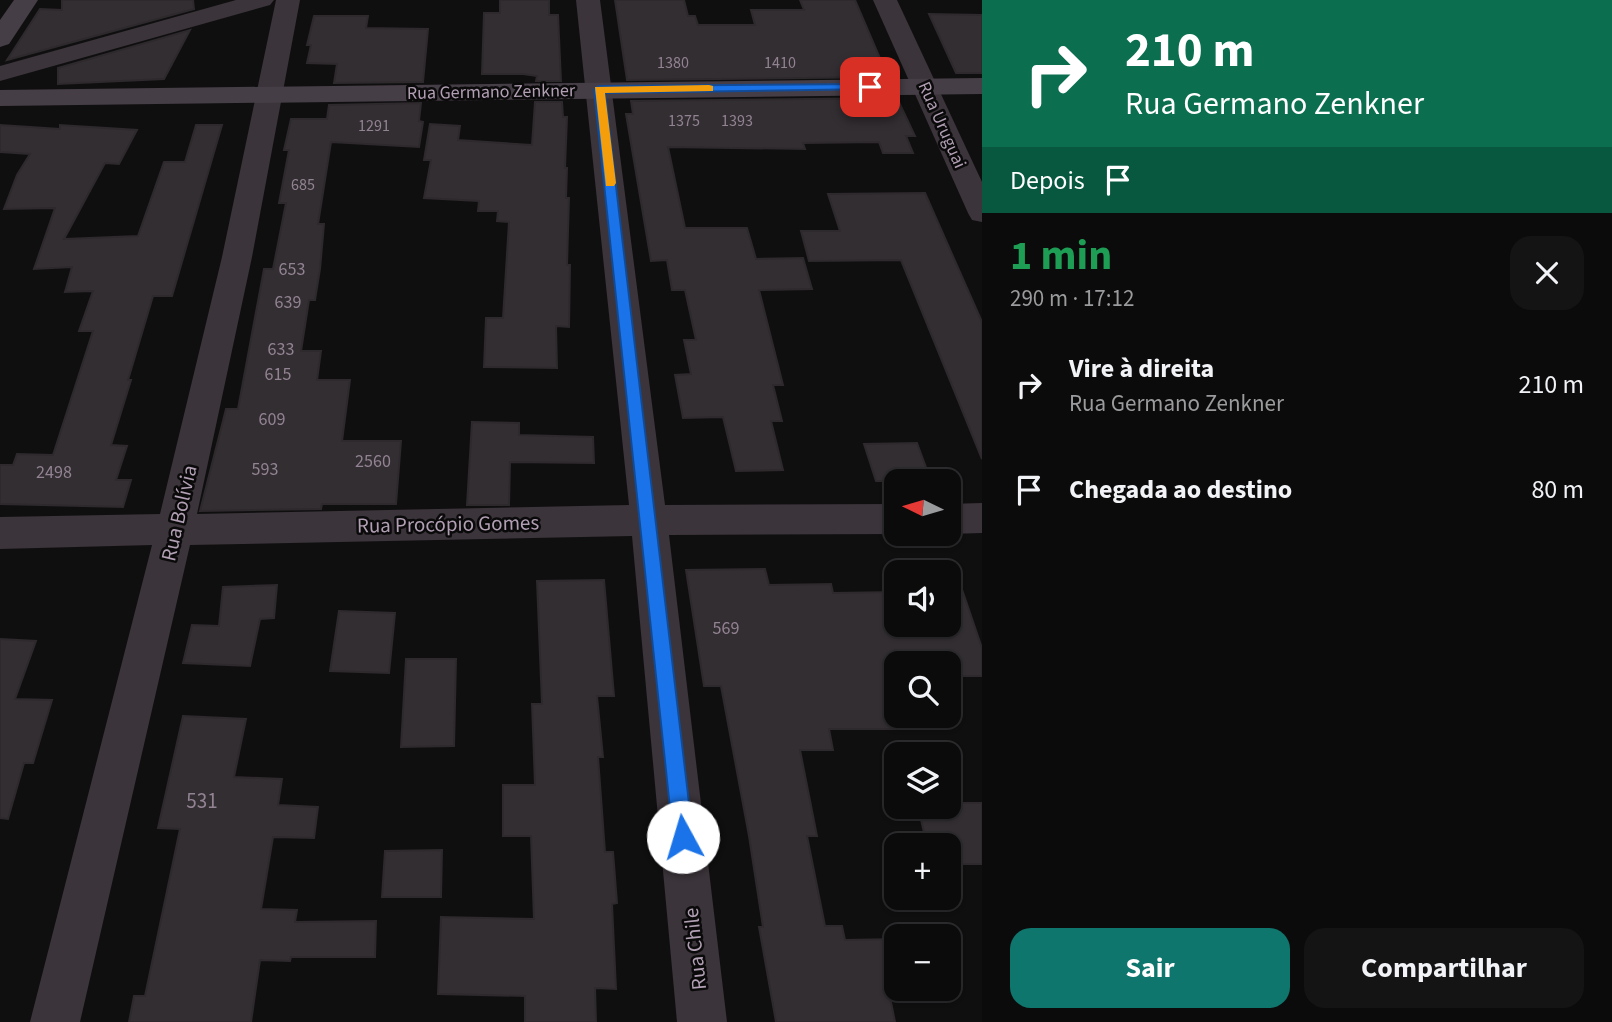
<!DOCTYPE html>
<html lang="pt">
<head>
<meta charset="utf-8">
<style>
	body { margin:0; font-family:"Source Sans 3",sans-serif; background:#151415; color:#f1f3f6; height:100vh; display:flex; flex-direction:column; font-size:26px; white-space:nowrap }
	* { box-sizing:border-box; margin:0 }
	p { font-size:23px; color:#9a9b9d }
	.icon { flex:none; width:38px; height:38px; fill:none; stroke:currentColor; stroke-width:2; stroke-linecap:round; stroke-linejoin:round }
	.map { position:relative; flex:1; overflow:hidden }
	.side { display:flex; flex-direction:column; background:#0c0b0c; width:630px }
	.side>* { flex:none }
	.top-card { background:#0b6e4f; color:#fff; overflow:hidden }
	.needle { width:46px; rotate:275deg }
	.buttons { position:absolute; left:884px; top:469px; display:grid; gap:14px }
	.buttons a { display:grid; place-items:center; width:77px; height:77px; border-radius:14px; background:#0c0b0c; box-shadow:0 2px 5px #0004,0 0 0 2px #2c2b2d; font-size:35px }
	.pin { position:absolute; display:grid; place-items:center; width:60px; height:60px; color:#fff; margin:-30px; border-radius:14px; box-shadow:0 4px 10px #0006 }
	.me { position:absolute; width:77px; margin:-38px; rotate:354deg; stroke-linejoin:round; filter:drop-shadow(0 0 5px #0008) }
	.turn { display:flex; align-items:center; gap:24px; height:147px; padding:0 28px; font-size:32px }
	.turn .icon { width:91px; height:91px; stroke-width:2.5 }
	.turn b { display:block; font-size:49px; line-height:60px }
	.then { display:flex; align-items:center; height:66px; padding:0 28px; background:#0003; gap:14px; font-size:26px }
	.round { display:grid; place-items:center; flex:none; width:74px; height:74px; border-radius:21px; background:#151415 }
	.overview { display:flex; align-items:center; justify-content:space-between; height:119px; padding:0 28px }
	h1 { font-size:42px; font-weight:700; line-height:52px; color:#1e9e55 }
	.primary-button { display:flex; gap:14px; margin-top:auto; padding:14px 28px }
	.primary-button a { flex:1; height:80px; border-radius:21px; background:#0f766e; color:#fff; font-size:28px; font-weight:700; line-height:80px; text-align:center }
	.primary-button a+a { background:#151415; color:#f1f3f6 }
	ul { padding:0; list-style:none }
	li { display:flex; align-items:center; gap:21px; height:105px; padding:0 28px }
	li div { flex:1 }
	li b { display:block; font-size:26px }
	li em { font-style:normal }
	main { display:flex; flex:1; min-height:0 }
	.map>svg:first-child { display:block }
	.building { fill:#332e32; stroke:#2d292c; stroke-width:2 }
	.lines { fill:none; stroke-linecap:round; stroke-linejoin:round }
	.street { fill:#3b343a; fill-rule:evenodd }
	.secondary { fill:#463e46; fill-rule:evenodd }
	.route { fill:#1a73e8; stroke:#114b97; stroke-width:2 }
	.slow { fill:#f59e0b }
	.labels { text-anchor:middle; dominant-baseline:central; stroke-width:5; stroke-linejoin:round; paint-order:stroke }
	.far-number-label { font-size:16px; fill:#928393 }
	.far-street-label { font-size:18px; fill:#b19fb3; stroke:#0b0a0b }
	.number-label { font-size:18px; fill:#928393 }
	.street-label { font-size:21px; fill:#b19fb3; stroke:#0b0a0b }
	.near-number-label { font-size:21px; fill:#928393 }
</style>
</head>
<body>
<main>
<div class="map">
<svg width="982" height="1022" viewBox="0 0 982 1022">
	<rect width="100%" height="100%" fill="#100f10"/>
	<g class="building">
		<path d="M62,0H193L194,9L7,60L40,9L62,10Z"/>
		<path d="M500,0H549V15H558L561,81H536L537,76L523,74H482L484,13H500Z"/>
		<path d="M615,0H684L688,16H695L698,25H755L751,10H804L800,0H855L888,77L627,80Z"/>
		<path d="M929,14L982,15V73H956Z"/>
		<path d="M314,16H368L366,28L428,29L423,82L334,83L337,64L307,63L311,45H307Z"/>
		<path d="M190,30L164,79L58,84V68Z"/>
		<path d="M897,98L915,136H906L913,153H883L879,142L803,143L805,149L668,147L685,228H747L756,259L803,258L812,289L759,290L783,385H773L782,421H771L783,470L736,471L723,417L683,418L675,375L691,374L684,340H696L685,290H672L667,260L651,261L626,114H633L631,101Z"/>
		<path d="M535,102H562L563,117H567L565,168H567L566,198H569L567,265H570L569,327L556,326L557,368L484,367L486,318H503L509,222L497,221L498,211H478L479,201L424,198L431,160H424L430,124L460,126L458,140L532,145Z"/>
		<path d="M421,103L419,121L423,122L419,147L331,142L318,224H324L320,269L315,300H309L301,351H321L317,380H350L342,441H401L396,504H322L321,509L200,511L226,409H238L264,269H273L286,203H279L289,150H284L291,119H327L329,105Z"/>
		<path d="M0,125L60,129V125L137,130L119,164L105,163L64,239L138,236L164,162H185L196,125H222L172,296H153L128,380H131L111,445L127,446L116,480H131L123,507L0,504V465H13L17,454L53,455L93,331H79L93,291L65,292L72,267L34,269L55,208L4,209L17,175L30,154L0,152Z"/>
		<path d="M925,193L982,322V459L901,260L809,261L801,231H840L828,194Z"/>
		<path d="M472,422L519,423V435L593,437L594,463L510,462L509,505H467Z"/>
		<path d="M917,443L931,481H876L864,444Z"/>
		<path d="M953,563L982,648V676H948V663H896V729H829L833,750H800L817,836H807L825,926H842L845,940L896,939V992H889L895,1022H776L759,927H763L749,836L721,686H704L686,570L765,569L769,585L831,584L833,593L896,592V625H948V564Z"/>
		<path d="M604,580L614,696H597L603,757H598L605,852H613L617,903L612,904L616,989L595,988L596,1022H525V996L438,994L441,917L534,919L531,836H503V785H535L532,704H542L537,581Z"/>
		<path d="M277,585L274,618L260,619L250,666L183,663L192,625L219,626L223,587Z"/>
		<path d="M339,611L395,613L389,673L330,671Z"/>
		<path d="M0,639L36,641L15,699L52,700L33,763H24L8,819L0,818Z"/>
		<path d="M406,659H456L454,746L401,747Z"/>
		<path d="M183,716L246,719L234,777L282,779L278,805L318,807L314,838L273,837L261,909L297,910L295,922L376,921L375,957H291L290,961L260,960L251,1022H129L134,996H145L180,829L158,828Z"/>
		<path d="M948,803H982V864H948V845H927L918,807H948Z"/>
		<path d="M442,850L441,897H382L385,851Z"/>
	</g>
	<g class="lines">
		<g class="street">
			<path d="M236,0H274L270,5L0,81V66Z"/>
			<path d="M276,0H300L252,257L197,514L629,505L576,0H600L665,505L896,504V534L669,535L727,1022H677L632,536L190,545L80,1022H30L152,545L0,549V517L160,514L222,257Z"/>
			<path d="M873,0H897L982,182V222L972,220L968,213Z"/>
			<path d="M982,503V533L948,534H947L948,504Z"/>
		</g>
		<g class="secondary">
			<path d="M14,0H38L9,44L0,47V20Z"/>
			<path d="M982,78V94L0,106V90Z"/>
		</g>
	</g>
	<path class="route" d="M870,84H874V89L605,93L693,837L690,844L683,847L676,844L673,837L594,89L599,86Z"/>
	<path class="slow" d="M709,85L713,86V91L605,93L616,183L614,186H606L595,87Z"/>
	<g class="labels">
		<g class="far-number-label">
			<text x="673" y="63">1380</text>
			<text x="780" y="63">1410</text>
			<text x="684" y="121">1375</text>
			<text x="737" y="121">1393</text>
			<text x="374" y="126">1291</text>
			<text x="303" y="185">685</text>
		</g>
		<g class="far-street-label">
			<text transform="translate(491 92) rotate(-1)">Rua Germano Zenkner</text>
			<text transform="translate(942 125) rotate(66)">Rua Uruguai</text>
		</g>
		<g class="number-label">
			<text x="292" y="269">653</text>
			<text x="288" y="302">639</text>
			<text x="281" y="349">633</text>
			<text x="278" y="374">615</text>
			<text x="272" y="419">609</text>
			<text x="373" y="461">2560</text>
			<text x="265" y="469">593</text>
			<text x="54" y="472">2498</text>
			<text x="726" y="628">569</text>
		</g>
		<g class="street-label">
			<text transform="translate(179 513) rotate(-77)">Rua Bolívia</text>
			<text transform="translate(448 524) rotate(-1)">Rua Procópio Gomes</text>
			<text transform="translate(695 949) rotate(-96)">Rua Chile</text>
		</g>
		<g class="near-number-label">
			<text x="202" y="801">531</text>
		</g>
	</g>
</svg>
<div class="buttons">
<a><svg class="needle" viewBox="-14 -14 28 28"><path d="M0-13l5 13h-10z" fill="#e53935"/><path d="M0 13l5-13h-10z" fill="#9a9b9d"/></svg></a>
<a><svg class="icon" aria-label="sound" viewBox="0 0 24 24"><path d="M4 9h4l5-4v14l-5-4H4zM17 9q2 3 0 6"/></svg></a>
<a><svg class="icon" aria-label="search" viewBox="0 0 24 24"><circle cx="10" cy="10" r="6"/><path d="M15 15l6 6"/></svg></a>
<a><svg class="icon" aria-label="layers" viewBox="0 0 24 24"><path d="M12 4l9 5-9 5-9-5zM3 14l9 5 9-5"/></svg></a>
<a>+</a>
<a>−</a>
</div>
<div class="pin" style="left:870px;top:87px;background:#d93025"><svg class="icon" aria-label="arrive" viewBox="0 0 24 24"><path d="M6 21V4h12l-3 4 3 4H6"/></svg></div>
<svg class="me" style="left:683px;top:837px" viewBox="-20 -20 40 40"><circle r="19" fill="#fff"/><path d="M0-13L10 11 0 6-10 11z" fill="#1a73e8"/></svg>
</div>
<section class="side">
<div class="top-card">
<div class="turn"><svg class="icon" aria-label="right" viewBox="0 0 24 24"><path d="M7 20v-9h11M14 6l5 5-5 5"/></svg><div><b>210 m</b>Rua Germano Zenkner</div></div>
<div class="then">Depois<svg class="icon" aria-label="arrive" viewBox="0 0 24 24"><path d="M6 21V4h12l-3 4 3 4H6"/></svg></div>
</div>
<div class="overview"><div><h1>1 min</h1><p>290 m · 17:12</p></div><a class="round"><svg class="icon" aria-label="close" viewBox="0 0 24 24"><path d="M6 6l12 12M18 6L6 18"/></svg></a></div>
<ul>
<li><svg class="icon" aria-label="right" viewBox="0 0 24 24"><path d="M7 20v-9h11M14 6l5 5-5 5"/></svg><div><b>Vire à direita</b><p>Rua Germano Zenkner</p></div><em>210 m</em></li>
<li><svg class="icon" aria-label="arrive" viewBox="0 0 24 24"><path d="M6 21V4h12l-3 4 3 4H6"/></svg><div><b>Chegada ao destino</b></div><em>80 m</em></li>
</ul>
<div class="primary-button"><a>Sair</a><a>Compartilhar</a></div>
</section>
</main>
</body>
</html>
